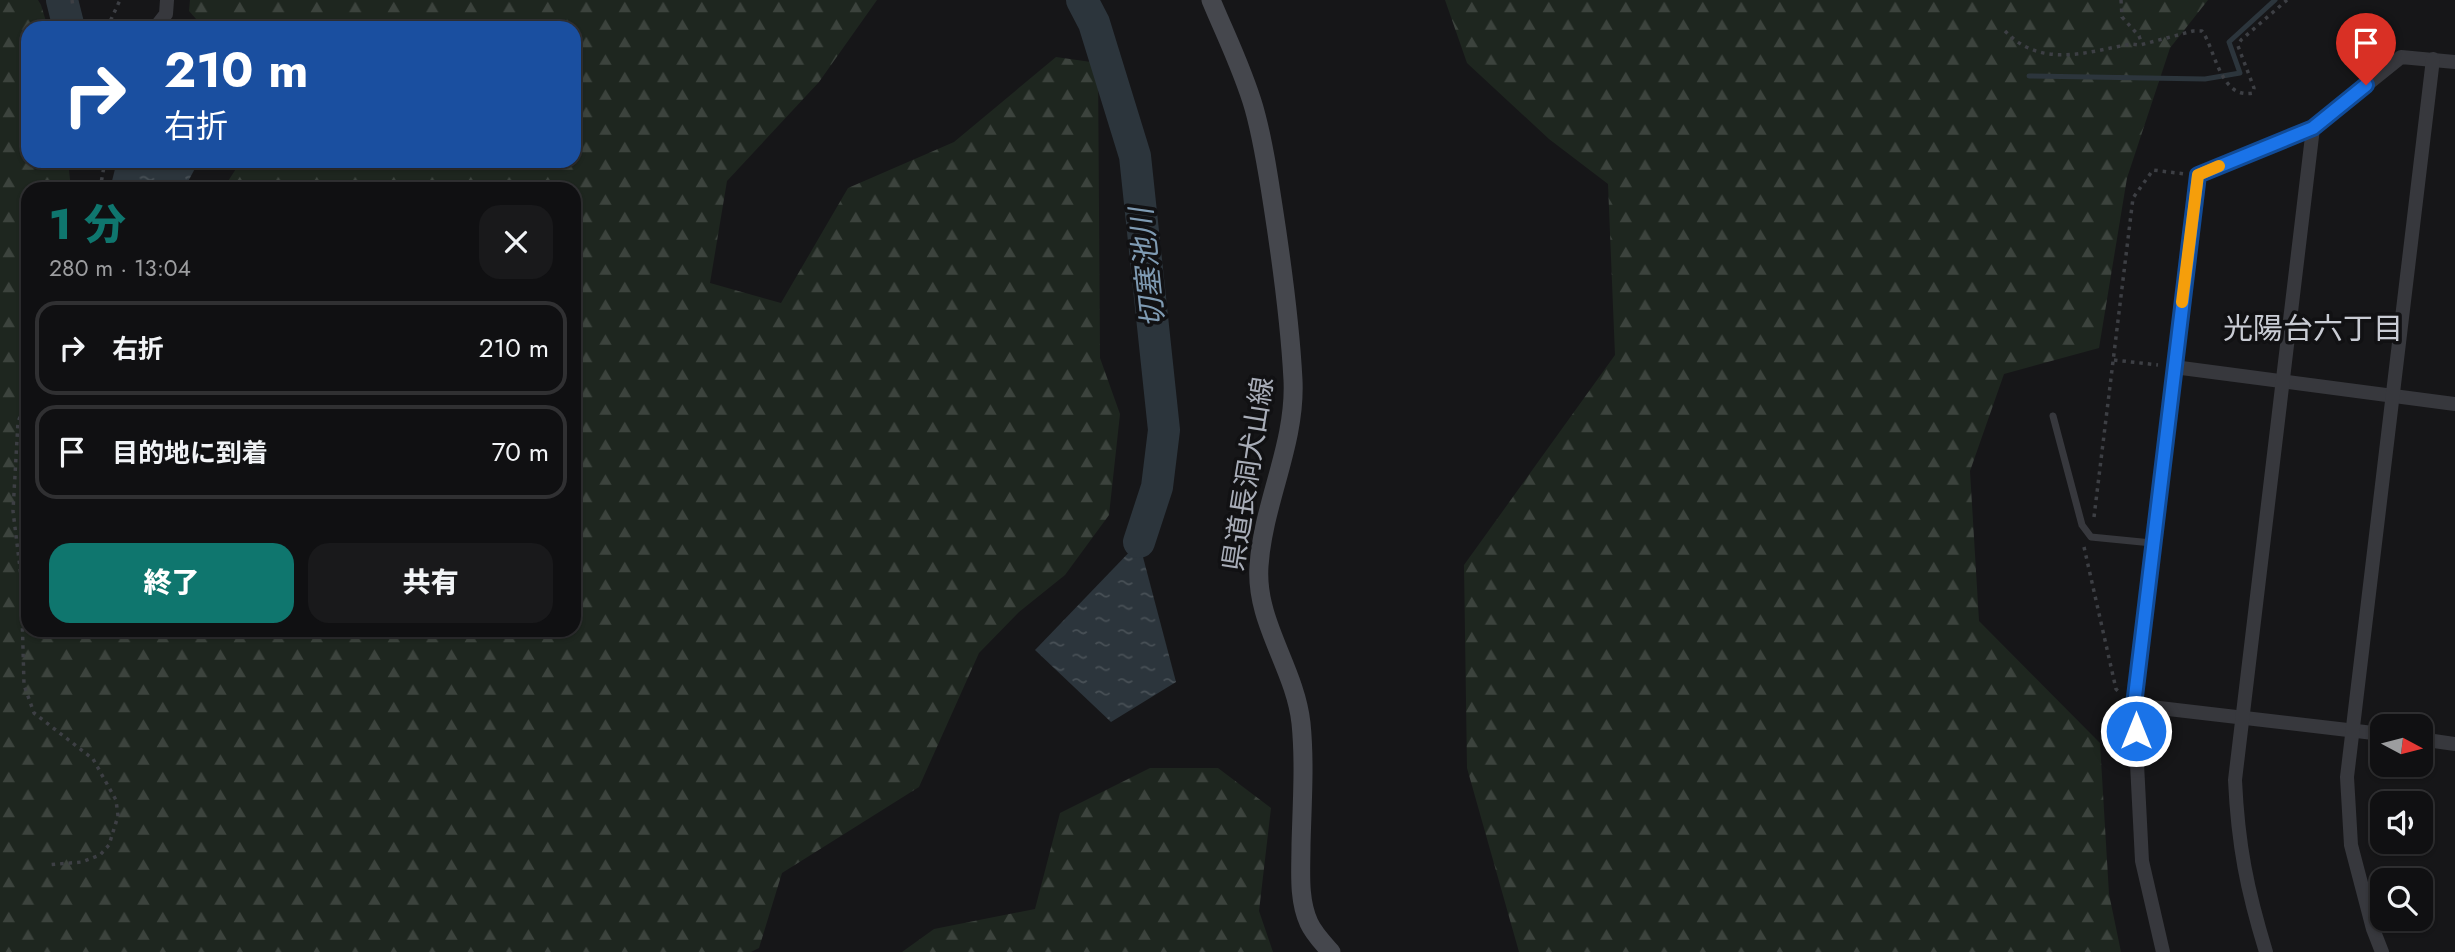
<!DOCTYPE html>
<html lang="ja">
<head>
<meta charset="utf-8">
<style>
	body { margin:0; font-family:Jost,"Noto Sans JP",sans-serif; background:#19191b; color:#f1f3f6; height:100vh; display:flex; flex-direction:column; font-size:26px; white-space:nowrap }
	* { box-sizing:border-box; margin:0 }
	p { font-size:23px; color:#9c9d9f }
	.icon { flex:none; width:38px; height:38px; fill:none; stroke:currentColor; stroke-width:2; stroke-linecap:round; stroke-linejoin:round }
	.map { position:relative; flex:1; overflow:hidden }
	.side { position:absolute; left:21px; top:182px; width:560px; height:455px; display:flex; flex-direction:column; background:#101012; border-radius:21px; box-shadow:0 2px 5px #0004,0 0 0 2px #303032 }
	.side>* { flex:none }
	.guide { position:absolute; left:21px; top:21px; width:560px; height:147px; border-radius:21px; box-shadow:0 2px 5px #0004,0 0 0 2px #303032; background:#1a4fa0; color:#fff; overflow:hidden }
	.needle { width:46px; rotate:97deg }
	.tools { position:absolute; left:2370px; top:714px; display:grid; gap:14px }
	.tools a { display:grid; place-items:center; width:63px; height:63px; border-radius:14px; background:#101012; box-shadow:0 2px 5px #0004,0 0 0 2px #303032; font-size:35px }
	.pin { position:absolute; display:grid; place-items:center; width:60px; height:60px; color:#fff; margin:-72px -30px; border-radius:50% 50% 50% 0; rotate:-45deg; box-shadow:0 0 7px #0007 }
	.pin .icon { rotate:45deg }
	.me { position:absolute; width:77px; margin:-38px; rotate:0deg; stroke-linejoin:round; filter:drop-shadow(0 0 5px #0008) }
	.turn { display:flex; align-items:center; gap:24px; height:147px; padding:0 28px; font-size:32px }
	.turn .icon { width:91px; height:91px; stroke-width:2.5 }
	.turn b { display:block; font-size:49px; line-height:60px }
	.round { display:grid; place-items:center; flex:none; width:74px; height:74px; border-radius:21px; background:#19191b }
	.overview { display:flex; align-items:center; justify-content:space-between; height:119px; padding:0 28px }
	h1 { font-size:42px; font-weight:800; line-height:52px; color:#0f766e }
	.action { display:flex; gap:14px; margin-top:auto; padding:14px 28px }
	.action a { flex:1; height:80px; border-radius:21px; background:#0f766e; color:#fff; font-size:28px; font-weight:800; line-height:80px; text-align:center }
	.action a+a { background:#19191b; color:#f1f3f6 }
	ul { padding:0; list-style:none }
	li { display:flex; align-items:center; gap:21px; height:94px; margin:0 14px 10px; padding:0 14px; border:4px solid #303032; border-radius:21px }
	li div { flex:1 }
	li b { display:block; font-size:26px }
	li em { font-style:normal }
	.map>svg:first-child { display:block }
	.forest { fill:url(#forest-firs) }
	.water { fill:url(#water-ripples) }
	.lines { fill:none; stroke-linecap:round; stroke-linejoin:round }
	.stream { stroke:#2c353c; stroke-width:5 }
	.river { stroke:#2c353c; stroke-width:32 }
	.path { stroke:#3d3f44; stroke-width:3.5; stroke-dasharray:3.5 5; stroke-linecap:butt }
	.lane { stroke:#37383d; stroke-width:7 }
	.street { stroke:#37383d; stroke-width:14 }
	.secondary { stroke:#45474d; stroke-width:19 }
	.route-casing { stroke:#114b97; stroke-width:18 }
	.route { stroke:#1a73e8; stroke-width:12 }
	.slow { stroke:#f59e0b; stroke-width:12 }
	.labels { text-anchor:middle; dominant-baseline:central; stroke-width:7; stroke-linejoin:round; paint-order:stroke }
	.street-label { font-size:28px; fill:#a8adb8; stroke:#111113 }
	.water-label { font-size:30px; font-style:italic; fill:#7f9bb3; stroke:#111113 }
	.neighbourhood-label { font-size:30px; fill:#c9ccd4; stroke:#111113 }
</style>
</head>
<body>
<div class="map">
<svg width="2455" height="952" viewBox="0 0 2455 952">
	<defs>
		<pattern id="forest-firs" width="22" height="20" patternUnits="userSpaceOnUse" patternTransform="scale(1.75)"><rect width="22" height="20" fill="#1e261f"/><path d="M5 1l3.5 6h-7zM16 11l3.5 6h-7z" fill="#3c433d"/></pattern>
		<pattern id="water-ripples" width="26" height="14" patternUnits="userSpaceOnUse" patternTransform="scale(1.75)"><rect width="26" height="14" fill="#2c353c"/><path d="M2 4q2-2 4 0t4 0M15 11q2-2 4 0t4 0" fill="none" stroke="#485056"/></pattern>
	</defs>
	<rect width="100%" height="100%" fill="#161618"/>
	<g class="forest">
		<path d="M0,0H38L41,5L48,28H28V161H68L71,189H28V630H574V189H223L241,161H574V28H204L189,11L190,0H877L819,82L727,181L710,283L781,303L848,188L954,142L1056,57L1098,63L1100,358L1120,414L1109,515L1065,575L1019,612L979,653L919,787L782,873L759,948L751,952H0Z"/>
		<path d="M1445,0H2208L2170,48L2127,178L2099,348L2004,374L1970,471L1979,621L2100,743L2109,894L2121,952H1519L1467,768L1464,565L1615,355L1608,184L1549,139L1467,63Z"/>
		<path d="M1150,768H1218L1271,808L1259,911L1273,952H902L934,929L1035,909L1060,813Z"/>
	</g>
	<g class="water">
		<path d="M117,161H199L184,189H110Z"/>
		<path d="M1139,542L1176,682L1111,722L1035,650Z"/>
	</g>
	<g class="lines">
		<path class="stream" d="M2029,76L2205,79L2240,73L2229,42L2275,0"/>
		<g class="river">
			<path d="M62,0L69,28"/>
			<path d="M1082,0L1094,23L1135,156L1164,430L1157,487L1139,542"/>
		</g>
		<g class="path">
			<path d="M72,0L73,6"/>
			<path d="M2121,0L2122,17L2139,36L2142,44"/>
			<path d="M107,28L120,0"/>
			<path d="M2005,31C2041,69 2087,52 2131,44L2140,45L2193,31H2202C2215,48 2220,100 2253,93L2254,88L2238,46L2241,40L2287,0"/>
			<path d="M100,189L105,161"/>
			<path d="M2114,360L2158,365"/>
			<path d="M28,402L24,407L18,422L13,511L21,576L24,685L34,713L93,759L116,800L118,816L109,845L100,855L82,862L47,865"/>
			<path d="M2094,517L2133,198L2153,170L2185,174"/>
			<path d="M2084,547L2116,689L2119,692"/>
		</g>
		<path class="lane" d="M2053,416L2082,525L2091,537L2152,543"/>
		<g class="street">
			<path d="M155,28L166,14L167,0"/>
			<path d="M2174,367L2455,404"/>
			<path d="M2134,705L2382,734"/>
			<path d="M2420,739L2455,744"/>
			<path d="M2163,952L2142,861L2134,705L2198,175L2313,128L2401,57L2455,62"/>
			<path d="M2266,952C2247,890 2238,845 2235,780L2313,128"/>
			<path d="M2382,952L2373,929L2351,845L2347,777L2433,59"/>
		</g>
		<path class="secondary" d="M1211,0C1226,36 1243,70 1254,108C1263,140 1268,173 1273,206C1282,264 1290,322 1293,380C1296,444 1263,503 1259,566C1255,622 1295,668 1301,723C1305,763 1302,804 1301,845C1301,870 1298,899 1309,923C1314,934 1323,943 1331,952"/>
	</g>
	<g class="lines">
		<defs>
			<path id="route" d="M2136,731L2134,705L2198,175L2313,128L2366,85"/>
		</defs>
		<use href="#route" class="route-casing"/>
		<use href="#route" class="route"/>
		<path class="slow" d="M2182,302L2198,175L2219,166"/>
	</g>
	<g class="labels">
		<g class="street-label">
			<text transform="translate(1248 474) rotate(-81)">県道長洞犬山線</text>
		</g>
		<g class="water-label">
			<text transform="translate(1147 268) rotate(-96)">切塞池川</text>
		</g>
		<g class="neighbourhood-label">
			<text x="2313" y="328">光陽台六丁目</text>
		</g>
	</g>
</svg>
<div class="tools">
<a><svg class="needle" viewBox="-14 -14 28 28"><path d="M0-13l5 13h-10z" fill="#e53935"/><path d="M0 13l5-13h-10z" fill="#9c9d9f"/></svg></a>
<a><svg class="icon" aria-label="sound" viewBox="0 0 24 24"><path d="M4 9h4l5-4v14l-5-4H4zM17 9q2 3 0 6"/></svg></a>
<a><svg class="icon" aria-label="search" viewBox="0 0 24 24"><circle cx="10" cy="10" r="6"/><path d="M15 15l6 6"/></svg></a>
</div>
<div class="pin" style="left:2366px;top:85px;background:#d93025"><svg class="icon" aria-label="arrive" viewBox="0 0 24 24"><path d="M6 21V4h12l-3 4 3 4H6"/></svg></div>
<svg class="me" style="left:2136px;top:731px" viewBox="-20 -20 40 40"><circle r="17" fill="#1a73e8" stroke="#fff" stroke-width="3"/><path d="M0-11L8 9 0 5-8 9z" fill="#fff"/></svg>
<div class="guide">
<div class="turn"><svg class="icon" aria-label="right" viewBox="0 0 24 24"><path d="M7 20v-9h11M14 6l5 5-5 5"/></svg><div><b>210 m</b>右折</div></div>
</div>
<section class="side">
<div class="overview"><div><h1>1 分</h1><p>280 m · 13:04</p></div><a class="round"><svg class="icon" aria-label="close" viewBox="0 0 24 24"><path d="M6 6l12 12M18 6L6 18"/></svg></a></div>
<ul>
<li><svg class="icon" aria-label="right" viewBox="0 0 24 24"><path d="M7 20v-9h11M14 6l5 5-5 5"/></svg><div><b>右折</b></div><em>210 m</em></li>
<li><svg class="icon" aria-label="arrive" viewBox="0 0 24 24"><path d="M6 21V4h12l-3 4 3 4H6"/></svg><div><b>目的地に到着</b></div><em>70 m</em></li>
</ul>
<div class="action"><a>終了</a><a>共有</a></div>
</section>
</div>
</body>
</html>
